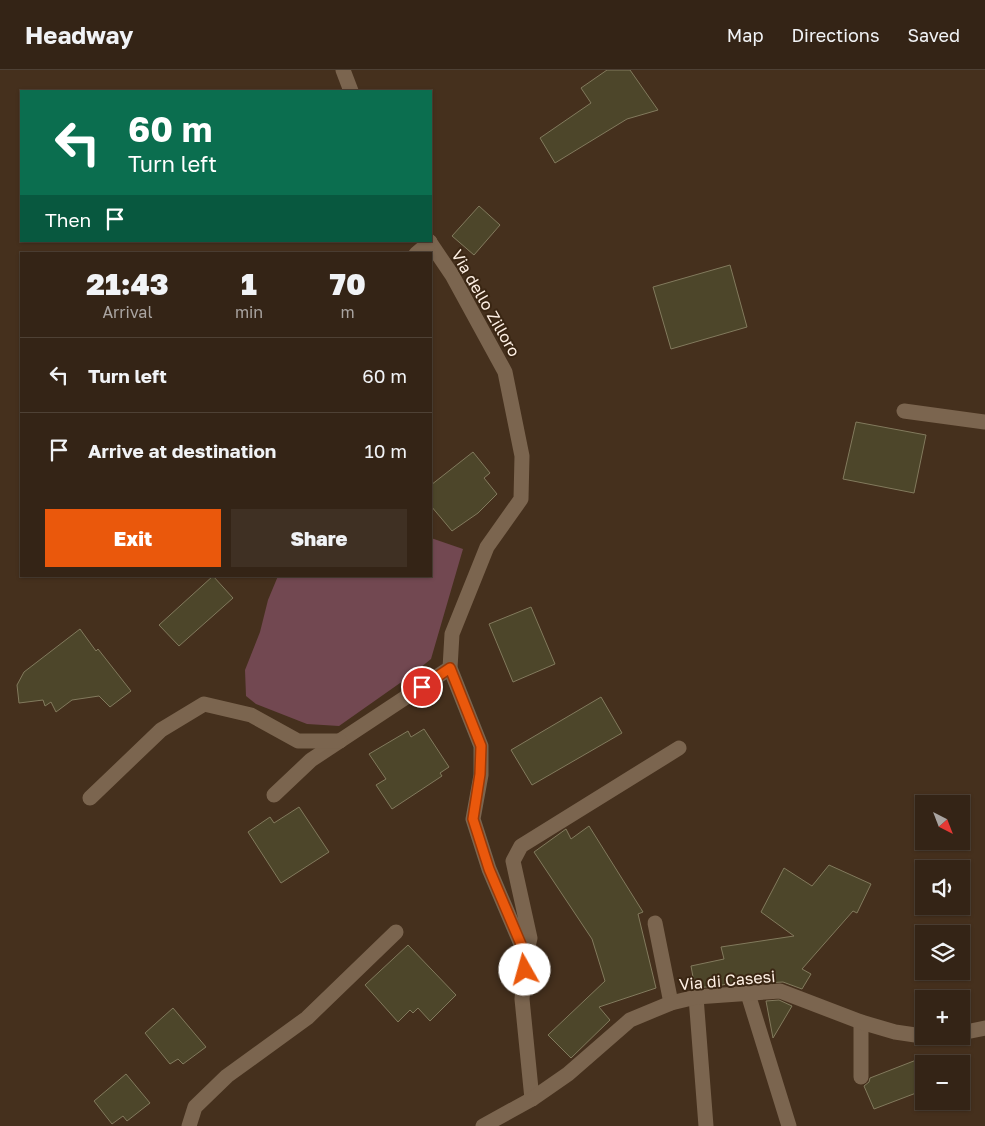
<!DOCTYPE html>
<html lang="en">
<head>
<meta charset="utf-8">
<style>
	body { margin:0; font-family:"Golos Text",sans-serif; background:#3f3023; color:#f1f3f6; height:100vh; display:flex; flex-direction:column; font-size:19px; white-space:nowrap }
	* { box-sizing:border-box; margin:0 }
	p { font-size:16px; color:#a9a4a1 }
	.icon { flex:none; width:28px; height:28px; fill:none; stroke:currentColor; stroke-width:2; stroke-linecap:round; stroke-linejoin:round }
	.map { position:relative; flex:1; overflow:hidden }
	.sheet { position:absolute; left:20px; top:182px; width:412px; height:325px; display:flex; flex-direction:column; background:#342416; border-radius:0px; box-shadow:0 1px 4px #0004,0 0 0 1px #4e4135 }
	.sheet>* { flex:none }
	.guide { position:absolute; left:20px; top:20px; width:412px; height:152px; border-radius:0px; box-shadow:0 1px 4px #0004,0 0 0 1px #4e4135; background:#0b6e4f; color:#fff; overflow:hidden }
	.needle { width:32px; rotate:138deg }
	.tools { position:absolute; left:915px; top:725px; display:grid; gap:10px }
	.tools a { display:grid; place-items:center; width:55px; height:55px; border-radius:0px; background:#342416; box-shadow:0 1px 4px #0004,0 0 0 1px #4e4135; font-size:25px }
	.pin { position:absolute; display:grid; place-items:center; width:42px; height:42px; color:#fff; margin:-21px; border:2px solid #fff; border-radius:50%; box-shadow:0 1px 5px #0007 }
	.me { position:absolute; width:55px; margin:-28px; rotate:353deg; stroke-linejoin:round; filter:drop-shadow(0 0 4px #0008) }
	.turn { display:flex; align-items:center; gap:18px; height:105px; padding:0 25px; font-size:22px }
	.turn .icon { width:65px; height:65px; stroke-width:2.5 }
	.turn b { display:block; font-size:35px; line-height:42px }
	.then { display:flex; align-items:center; height:48px; padding:0 25px; background:#0003; gap:10px; font-size:19px }
	.eta { display:flex; justify-content:space-evenly; align-items:center; height:85px; text-align:center }
	.eta b { font-size:30px; font-weight:800; line-height:35px }
	.cta { display:flex; gap:10px; margin-top:auto; padding:10px 25px }
	.cta a { flex:1; height:58px; border-radius:0px; background:#ea580c; color:#fff; font-size:20px; font-weight:800; line-height:58px; text-align:center }
	.cta a+a { background:#3f3023; color:#f1f3f6 }
	ul { padding:0; list-style:none }
	li { display:flex; align-items:center; gap:15px; height:75px; padding:0 25px; border-top:1px solid #4e4135 }
	li div { flex:1 }
	li b { display:block; font-size:19px }
	li em { font-style:normal }
	header { display:flex; align-items:center; gap:30px; box-sizing:border-box; height:70px; padding:0 25px; background:#342416; border-bottom:1px solid #4e4135 }
	header strong { font-size:24px }
	nav { display:flex; gap:28px; margin-inline-start:auto; font-size:18px }
	.map>svg:first-child { display:block }
	.green { fill:#724851 }
	.building { fill:#4d462a; stroke:#827a5d }
	.lines { fill:none; stroke-linecap:round; stroke-linejoin:round }
	.minor { stroke:#7b654f; stroke-width:15 }
	.route-casing { stroke:#983908; stroke-width:12 }
	.route { stroke:#ea580c; stroke-width:9 }
	.labels { text-anchor:middle; dominant-baseline:central; stroke-width:4; stroke-linejoin:round; paint-order:stroke }
	.street-label { font-size:16px; fill:#fef0e4; stroke:#3a2613 }
</style>
</head>
<body>
<header>
<strong>Headway</strong>
<nav><a>Map</a><a>Directions</a><a>Saved</a></nav>
</header>
<div class="map">
<svg width="985" height="1056" viewBox="0 0 985 1056">
	<rect width="100%" height="100%" fill="#45301d"/>
	<path class="green" d="M431,468L463,479L431,589L410,606L339,656L307,654L256,634L246,626L245,600L260,562L268,530L278,506H431Z"/>
	<g class="building">
		<path d="M607,0H630L658,40L627,49L555,93L540,68L591,33L581,18Z"/>
		<path d="M479,136L500,155L474,185L452,166Z"/>
		<path d="M730,195L747,257L671,279L653,217Z"/>
		<path d="M856,352L926,365L914,423L843,409Z"/>
		<path d="M473,382L490,403L484,408L497,424L478,443L452,461L431,436V415Z"/>
		<path d="M213,506L233,528L179,576L159,555Z"/>
		<path d="M531,537L555,594L513,612L489,554Z"/>
		<path d="M80,559L96,581L98,579L131,621L110,637L99,626L72,630L56,642L51,632L45,636L43,630L19,633L17,615L24,602Z"/>
		<path d="M601,627L622,663L532,715L511,680Z"/>
		<path d="M424,659L449,697L440,703L442,706L392,739L376,715L386,709L369,684L408,661L411,667Z"/>
		<path d="M299,737L329,782L281,813L248,762L270,747L274,753Z"/>
		<path d="M589,756L643,842L638,844L656,918L599,937L610,950L571,988L548,965L605,911L592,869L534,782L566,759L571,769Z"/>
		<path d="M829,795L871,814L857,843L853,841L802,899L811,904L802,919L783,912L763,913L762,907L717,916L695,918L691,896L724,889L721,877L794,866L761,842L784,798L812,816Z"/>
		<path d="M408,875L456,925L430,951L418,938L413,943L410,940L398,952L365,915Z"/>
		<path d="M779,930L792,936L773,968L766,931Z"/>
		<path d="M173,938L206,977L183,994L178,989L170,994L145,963Z"/>
		<path d="M924,987V1020L874,1039L864,1016L869,1012L870,1008Z"/>
		<path d="M126,1004L150,1033L127,1051L123,1046L112,1054L94,1031Z"/>
	</g>
	<g class="lines">
		<g class="minor">
			<path d="M343,0L351,21"/>
			<path d="M429,171L452,205L505,302L522,386L521,429L487,477L452,564L450,598L481,676V705L473,749L489,799L526,886L522,929L532,1029"/>
			<path d="M416,184L430,172"/>
			<path d="M904,341L985,352"/>
			<path d="M274,725L311,690L450,598"/>
			<path d="M90,728L161,660L204,634L251,645L298,671H340"/>
			<path d="M655,853L671,933"/>
			<path d="M526,885L530,868L513,791L521,776L679,678"/>
			<path d="M748,924L789,1056"/>
			<path d="M696,927L706,1056"/>
			<path d="M961,963L985,958"/>
			<path d="M861,1007V952"/>
			<path d="M189,1056L195,1037L227,1006L307,948L396,862"/>
			<path d="M483,1056L532,1029L568,1004L630,950L671,933L696,927L780,921L861,952L895,962L929,967L945,966"/>
		</g>
	</g>
	<g class="lines">
		<defs>
			<path id="route" d="M422,617L450,598L481,676L480,704L473,749L489,799L526,886L525,900"/>
		</defs>
		<use href="#route" class="route-casing"/>
		<use href="#route" class="route"/>
	</g>
	<g class="labels">
		<g class="street-label">
			<text transform="translate(486 233) rotate(60)">Via dello Zilloro</text>
			<text transform="translate(727 910) rotate(-5)">Via di Casesi</text>
		</g>
	</g>
</svg>
<div class="tools">
<a><svg class="needle" viewBox="-14 -14 28 28"><path d="M0-13l5 13h-10z" fill="#e53935"/><path d="M0 13l5-13h-10z" fill="#a9a4a1"/></svg></a>
<a><svg class="icon" aria-label="sound" viewBox="0 0 24 24"><path d="M4 9h4l5-4v14l-5-4H4zM17 9q2 3 0 6"/></svg></a>
<a><svg class="icon" aria-label="layers" viewBox="0 0 24 24"><path d="M12 4l9 5-9 5-9-5zM3 14l9 5 9-5"/></svg></a>
<a>+</a>
<a>−</a>
</div>
<div class="pin" style="left:422px;top:617px;background:#d93025"><svg class="icon" aria-label="arrive" viewBox="0 0 24 24"><path d="M6 21V4h12l-3 4 3 4H6"/></svg></div>
<svg class="me" style="left:525px;top:900px" viewBox="-20 -20 40 40"><circle r="19" fill="#fff"/><path d="M0-13L10 11 0 6-10 11z" fill="#ea580c"/></svg>
<div class="guide">
<div class="turn"><svg class="icon" aria-label="left" viewBox="0 0 24 24"><path d="M17 20v-9H6M10 6l-5 5 5 5"/></svg><div><b>60 m</b>Turn left</div></div>
<div class="then">Then<svg class="icon" aria-label="arrive" viewBox="0 0 24 24"><path d="M6 21V4h12l-3 4 3 4H6"/></svg></div>
</div>
<section class="sheet">
<div class="eta">
<div><b>21:43</b><p>Arrival</p></div>
<div><b>1</b><p>min</p></div>
<div><b>70</b><p>m</p></div>
</div>
<ul>
<li><svg class="icon" aria-label="left" viewBox="0 0 24 24"><path d="M17 20v-9H6M10 6l-5 5 5 5"/></svg><div><b>Turn left</b></div><em>60 m</em></li>
<li><svg class="icon" aria-label="arrive" viewBox="0 0 24 24"><path d="M6 21V4h12l-3 4 3 4H6"/></svg><div><b>Arrive at destination</b></div><em>10 m</em></li>
</ul>
<div class="cta"><a>Exit</a><a>Share</a></div>
</section>
</div>
</body>
</html>
